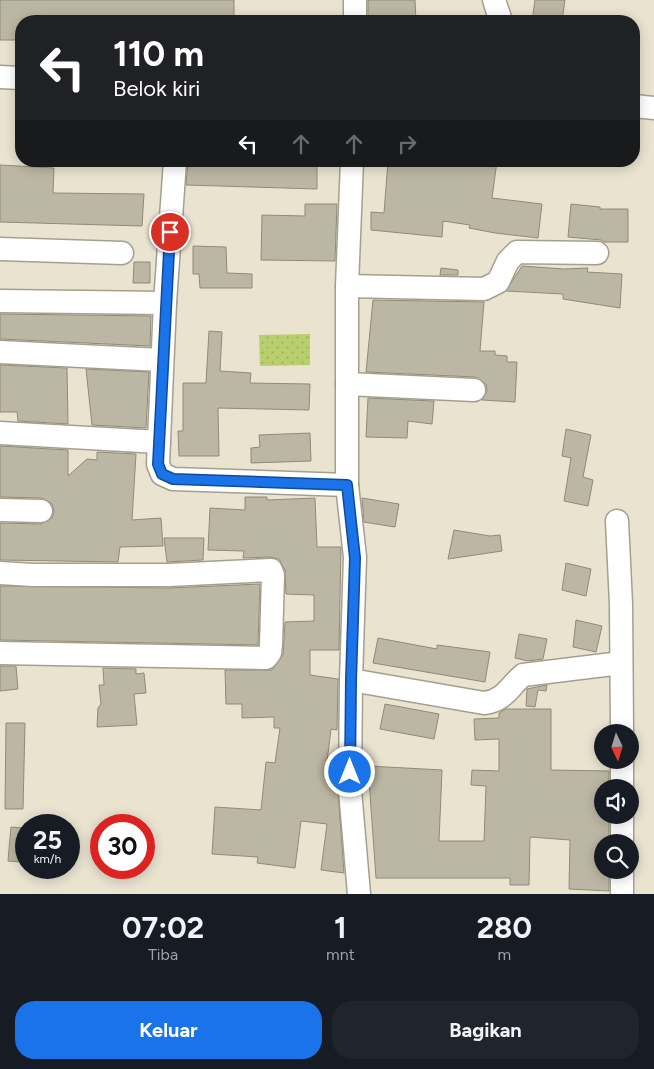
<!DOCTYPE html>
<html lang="id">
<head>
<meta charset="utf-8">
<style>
	body { margin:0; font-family:Figtree,sans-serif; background:#20242c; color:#f1f3f6; height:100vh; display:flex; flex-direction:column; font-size:19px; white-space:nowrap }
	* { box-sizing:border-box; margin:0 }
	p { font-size:16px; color:#9ea1a6 }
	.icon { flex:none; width:28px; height:28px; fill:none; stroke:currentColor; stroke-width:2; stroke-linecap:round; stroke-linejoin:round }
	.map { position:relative; height:894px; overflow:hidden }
	.panel { display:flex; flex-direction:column; background:#171b24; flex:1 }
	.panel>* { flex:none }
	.banner { position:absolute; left:15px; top:15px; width:625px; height:152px; border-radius:20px; box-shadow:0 2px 12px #0003; background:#202124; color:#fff; overflow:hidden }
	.needle { width:32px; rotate:176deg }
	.controls { position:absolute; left:594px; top:724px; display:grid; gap:10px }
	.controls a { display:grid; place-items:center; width:45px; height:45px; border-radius:50%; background:#171b24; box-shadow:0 2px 12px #0003; font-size:25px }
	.speed { position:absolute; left:15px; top:814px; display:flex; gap:10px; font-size:25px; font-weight:700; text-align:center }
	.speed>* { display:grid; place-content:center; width:65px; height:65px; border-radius:50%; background:#171b24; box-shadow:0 2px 12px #0003; line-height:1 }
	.speed small { font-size:12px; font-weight:400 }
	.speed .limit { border:8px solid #d22; background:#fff; color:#111 }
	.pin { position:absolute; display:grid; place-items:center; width:42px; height:42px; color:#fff; margin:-21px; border:2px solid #fff; border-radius:50%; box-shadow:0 1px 5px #0007 }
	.me { position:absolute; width:55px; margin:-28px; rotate:0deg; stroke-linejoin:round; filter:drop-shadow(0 0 4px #0008) }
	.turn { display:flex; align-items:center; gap:18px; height:105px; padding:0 15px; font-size:22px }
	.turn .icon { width:65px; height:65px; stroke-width:2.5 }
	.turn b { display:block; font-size:35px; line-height:42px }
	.lanes { display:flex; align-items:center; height:48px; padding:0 15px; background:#0003; justify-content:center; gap:25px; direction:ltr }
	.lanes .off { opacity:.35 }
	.eta { display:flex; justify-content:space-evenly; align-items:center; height:85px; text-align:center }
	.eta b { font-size:30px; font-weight:700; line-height:35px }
	.button { display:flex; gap:10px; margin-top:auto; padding:10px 15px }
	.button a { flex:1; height:58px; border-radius:20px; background:#1a73e8; color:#fff; font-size:20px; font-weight:700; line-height:58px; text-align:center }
	.button a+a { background:#20242c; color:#f1f3f6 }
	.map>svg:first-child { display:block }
	.grass { fill:url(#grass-dots) }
	.building { fill:#bcb6a4; stroke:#908b79 }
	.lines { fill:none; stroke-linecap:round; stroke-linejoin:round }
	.minor-casing { stroke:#a5a08e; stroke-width:25 }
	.minor { stroke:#fff; stroke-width:22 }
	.route-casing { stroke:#114b97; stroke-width:12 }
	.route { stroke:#1a73e8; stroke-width:9 }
</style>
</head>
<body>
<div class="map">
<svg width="654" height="894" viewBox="0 0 654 894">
	<defs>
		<pattern id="grass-dots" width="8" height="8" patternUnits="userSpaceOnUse" patternTransform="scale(1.25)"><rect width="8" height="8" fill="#b9cf6e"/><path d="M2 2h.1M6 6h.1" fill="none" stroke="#9fb25f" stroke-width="1.8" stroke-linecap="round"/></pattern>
	</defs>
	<rect width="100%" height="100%" fill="#e9e3d0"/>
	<path class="grass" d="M310,334V365L260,366L259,335Z"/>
	<g class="building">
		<path d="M0,0H234V21L26,20L21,21V40H0Z"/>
		<path d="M368,0H415L416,21H368Z"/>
		<path d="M535,0H565L562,21H532Z"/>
		<path d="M188,161H317V189L186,185Z"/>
		<path d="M388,161H497L492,198L542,204L538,238L495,233L469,228L470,225L443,221L442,237L371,230V212L384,213Z"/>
		<path d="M0,165L54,168L53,193L144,194L142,226L0,222Z"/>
		<path d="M305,204H337L335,261L261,260L262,215L305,216Z"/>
		<path d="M571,204L600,207V209H628V242H604L601,240L568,237Z"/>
		<path d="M193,246L226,247L227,273L252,274V288H200L199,274H193Z"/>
		<path d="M134,262H150V283H133Z"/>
		<path d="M522,266L564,269L588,268L587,272L622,274L620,308L563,299V294L506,291Z"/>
		<path d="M441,268L458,270V275H440Z"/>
		<path d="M373,300L484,302L480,351H495V355L507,356V362H517L515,402L482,400L487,391L486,384L475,377L366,372Z"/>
		<path d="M0,314L151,316L150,346L0,339Z"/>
		<path d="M209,331L222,332L220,371L251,373L250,383L310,384L309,410L218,408L219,456H179L178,431H183V383H206Z"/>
		<path d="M0,365L67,368L68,424L18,421L17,412H0Z"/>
		<path d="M86,369L149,372L146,428L92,425Z"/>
		<path d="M368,398L434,401L432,424L408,421L407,438L366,437Z"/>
		<path d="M566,429L591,435L583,477L593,480L588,506L564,501L571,458L562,456Z"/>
		<path d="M310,433L311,461L251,463V448L260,447L259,435Z"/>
		<path d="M0,446L68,450V476L87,459L97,460V452L136,454L132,520L161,518L163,546L120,547L118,562L0,560V523L41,524L52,518L54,511L52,504L42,498L0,497Z"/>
		<path d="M245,497H267V500L315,498L317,547H341L339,650H310V675L338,679L337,730L331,729L325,778L337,779L344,873L321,870L327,824L301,821L295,868L257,863L258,857L212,854L215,807L261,810L266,762L275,763L280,728H274V717L242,718V704H226L225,670H272L283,655L285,622L314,621V595L286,594L285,570L279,559L270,557L243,558L244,551L208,550L210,508L245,510Z"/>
		<path d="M362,498L399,504L395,527L364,522Z"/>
		<path d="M454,530L490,536L500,535L502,551L448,559Z"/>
		<path d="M164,538H204L203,560L167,562Z"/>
		<path d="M566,563L591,569L586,596L562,590Z"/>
		<path d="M260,584L258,645L0,640V586L169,588Z"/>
		<path d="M576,620L602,626L596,652L573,647Z"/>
		<path d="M519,634L547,639L543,659L528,661L515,658Z"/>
		<path d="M378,638L437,649V645L490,652L485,682L373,663Z"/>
		<path d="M0,666H16L18,689L0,691Z"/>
		<path d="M103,668L136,669V674L144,673L146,693L134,694L137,725L97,727L98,708L101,704L99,685H104Z"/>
		<path d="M547,685L546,691L538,690L535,707L526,706L527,689Z"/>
		<path d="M385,704L439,714L434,739L380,729Z"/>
		<path d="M506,709H551V770L609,771V788H602V815H609V842H602V870H609V891L569,889L570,840L530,837L529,885H510V878H376L368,766L442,770L439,841H484L486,786L471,785L472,770L499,771V739L475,740L474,719L499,718V713Z"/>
		<path d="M6,723H25L23,809H5Z"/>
		<path d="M11,827L23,828L21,862L8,861Z"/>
	</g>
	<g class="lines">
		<defs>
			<g id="minor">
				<path d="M355,0V21"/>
				<path d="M494,0L501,21"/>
				<path d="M0,77L21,78"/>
				<path d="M634,106L654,108"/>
				<path d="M175,161L165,303L158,464L162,474L173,479L347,485"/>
				<path d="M352,161L347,286V485L355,557L351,680L350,790L359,894"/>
				<path d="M0,249L122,253"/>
				<path d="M347,286L484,289L498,282L508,261L517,252L597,253"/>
				<path d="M0,301L165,303"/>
				<path d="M0,352L162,360"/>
				<path d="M347,384L474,390"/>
				<path d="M0,433L159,442"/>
				<path d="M0,510L41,511"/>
				<path d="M617,521L621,604L622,732"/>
				<path d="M0,573L33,575H169L271,570L273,575L271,645L270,653L266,658L0,653"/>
				<path d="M351,680L484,703C504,701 509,687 523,675L621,663"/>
				<path d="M622,788V760"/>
				<path d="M622,842V815"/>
				<path d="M622,894V870"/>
			</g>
		</defs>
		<use href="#minor" class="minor-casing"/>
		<use href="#minor" class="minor"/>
	</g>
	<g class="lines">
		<defs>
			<path id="route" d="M170,232L158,464L162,474L173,479L347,485L355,558L351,680L350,772"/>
		</defs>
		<use href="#route" class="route-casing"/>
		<use href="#route" class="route"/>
	</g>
</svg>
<div class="controls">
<a><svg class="needle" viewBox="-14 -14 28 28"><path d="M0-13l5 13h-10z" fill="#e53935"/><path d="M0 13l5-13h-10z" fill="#9ea1a6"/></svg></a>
<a><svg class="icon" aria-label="sound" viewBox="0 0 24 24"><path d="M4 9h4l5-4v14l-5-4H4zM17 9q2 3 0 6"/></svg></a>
<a><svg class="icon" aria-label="search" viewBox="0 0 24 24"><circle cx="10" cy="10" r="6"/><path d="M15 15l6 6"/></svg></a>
</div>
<div class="speed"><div>25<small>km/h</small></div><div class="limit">30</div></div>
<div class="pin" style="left:170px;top:232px;background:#d93025"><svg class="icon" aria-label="arrive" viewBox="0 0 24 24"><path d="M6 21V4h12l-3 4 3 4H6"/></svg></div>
<svg class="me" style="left:350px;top:772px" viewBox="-20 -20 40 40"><circle r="17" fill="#1a73e8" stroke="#fff" stroke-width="3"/><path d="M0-11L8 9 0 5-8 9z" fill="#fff"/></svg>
<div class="banner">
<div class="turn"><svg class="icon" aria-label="left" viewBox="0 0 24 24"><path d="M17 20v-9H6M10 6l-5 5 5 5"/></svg><div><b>110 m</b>Belok kiri</div></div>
<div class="lanes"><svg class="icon" aria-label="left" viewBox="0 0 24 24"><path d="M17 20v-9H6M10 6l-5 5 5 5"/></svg><svg class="icon off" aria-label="ahead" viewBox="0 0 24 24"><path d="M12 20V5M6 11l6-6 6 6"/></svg><svg class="icon off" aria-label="ahead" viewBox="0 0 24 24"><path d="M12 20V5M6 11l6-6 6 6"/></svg><svg class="icon off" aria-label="right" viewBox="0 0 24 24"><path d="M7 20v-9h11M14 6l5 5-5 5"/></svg></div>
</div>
</div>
<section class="panel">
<div class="eta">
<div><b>07:02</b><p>Tiba</p></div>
<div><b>1</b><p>mnt</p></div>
<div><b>280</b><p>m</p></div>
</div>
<div class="button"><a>Keluar</a><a>Bagikan</a></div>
</section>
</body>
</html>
